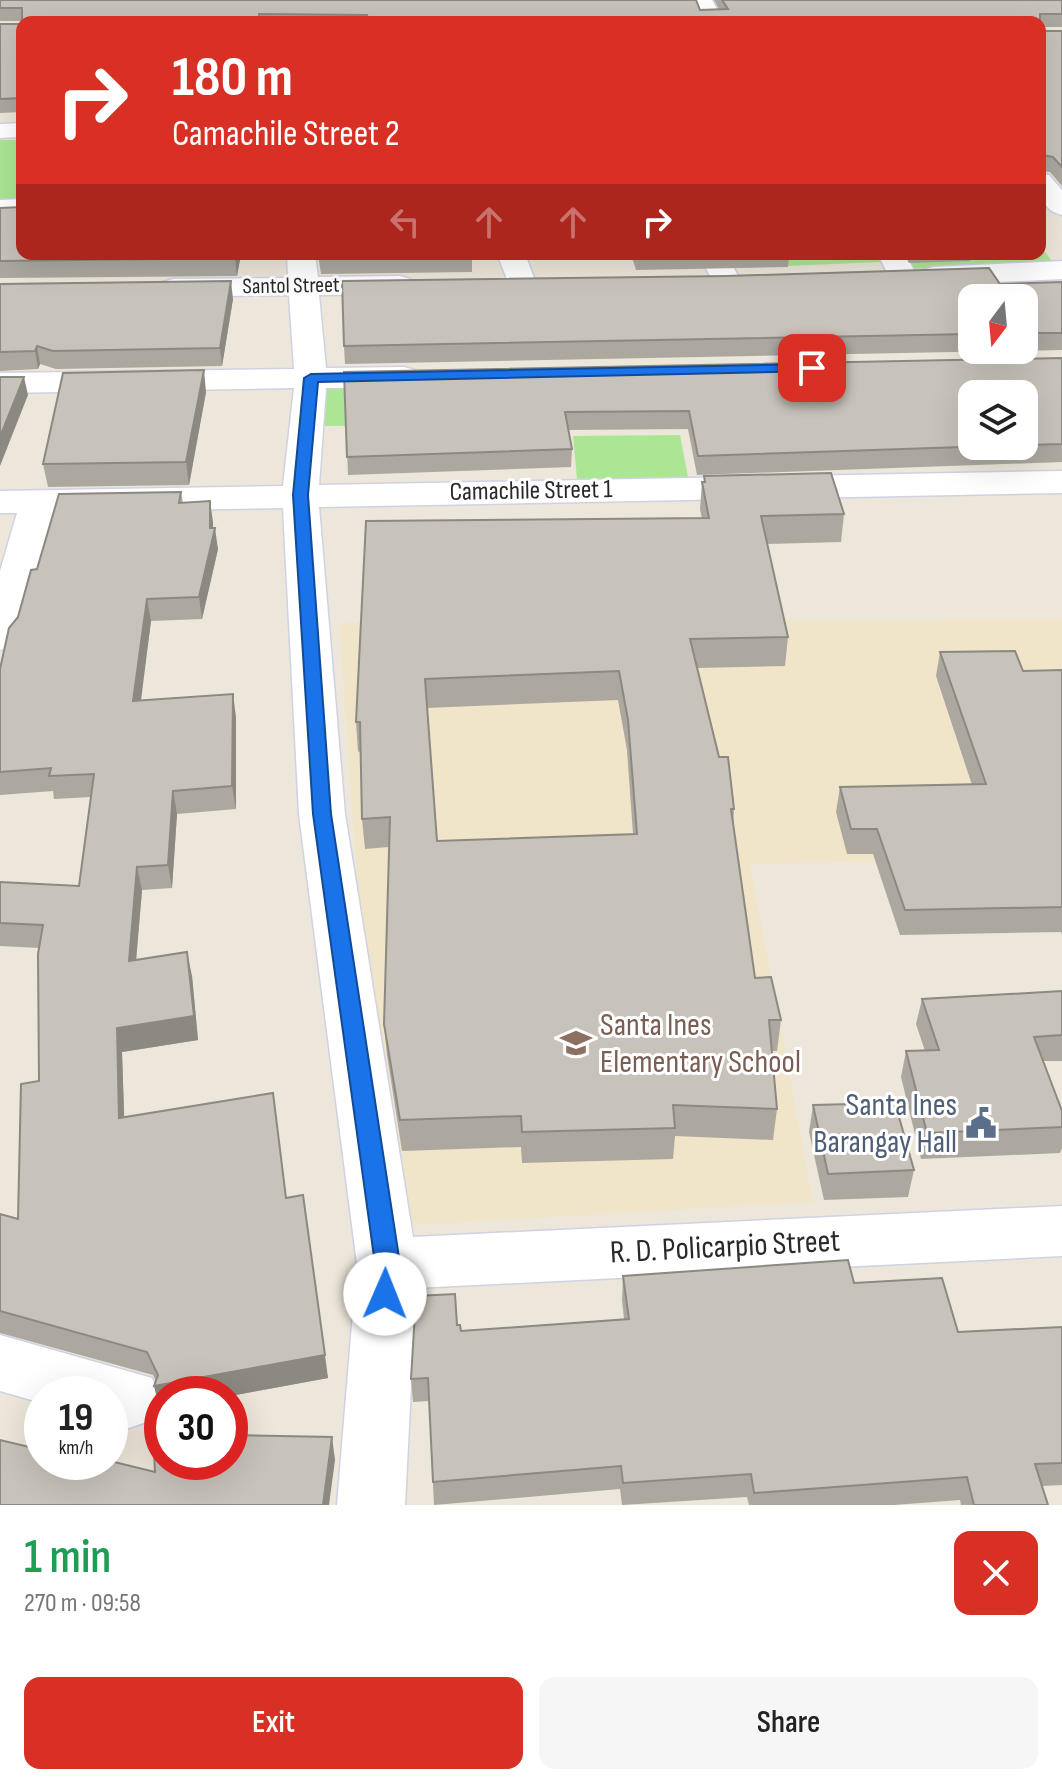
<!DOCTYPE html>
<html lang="en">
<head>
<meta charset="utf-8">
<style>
	body { margin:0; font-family:"Sofia Sans Condensed",sans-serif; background:#f6f6f6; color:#222; height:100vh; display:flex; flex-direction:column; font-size:30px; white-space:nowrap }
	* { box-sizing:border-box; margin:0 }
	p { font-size:26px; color:#767676 }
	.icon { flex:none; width:44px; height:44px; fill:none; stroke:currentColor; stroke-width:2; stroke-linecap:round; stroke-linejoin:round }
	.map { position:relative; height:1505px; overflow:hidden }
	.sheet { display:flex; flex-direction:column; background:#fff; flex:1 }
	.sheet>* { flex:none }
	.guide { position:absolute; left:16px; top:16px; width:1030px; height:244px; border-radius:16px; box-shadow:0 8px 32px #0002; background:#d93025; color:#fff; overflow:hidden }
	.needle { width:52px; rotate:196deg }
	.buttons { position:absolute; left:958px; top:284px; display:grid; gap:16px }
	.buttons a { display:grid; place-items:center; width:80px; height:80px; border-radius:16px; background:#fff; box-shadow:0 8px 32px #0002; font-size:40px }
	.speed { position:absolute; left:24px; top:1376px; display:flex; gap:16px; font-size:40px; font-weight:700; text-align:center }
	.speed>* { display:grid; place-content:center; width:104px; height:104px; border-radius:50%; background:#fff; box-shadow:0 8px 32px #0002; line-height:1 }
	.speed small { font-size:20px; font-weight:400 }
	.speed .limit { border:12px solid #d22; background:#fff; color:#111 }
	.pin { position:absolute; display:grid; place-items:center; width:68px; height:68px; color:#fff; margin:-34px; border-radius:16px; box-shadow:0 4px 12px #0006 }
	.me { position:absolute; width:88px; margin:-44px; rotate:1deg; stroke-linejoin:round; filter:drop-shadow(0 0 6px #0008) }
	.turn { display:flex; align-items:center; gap:28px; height:168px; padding:0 24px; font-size:36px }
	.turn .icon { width:104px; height:104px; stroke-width:2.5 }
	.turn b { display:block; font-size:56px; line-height:68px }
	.lanes { display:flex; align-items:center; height:76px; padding:0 24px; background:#0003; justify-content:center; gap:40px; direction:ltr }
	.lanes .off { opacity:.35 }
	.round { display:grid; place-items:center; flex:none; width:84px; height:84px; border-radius:16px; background:#f6f6f6 }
	.summary { display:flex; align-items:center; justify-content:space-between; height:136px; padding:0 24px }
	h1 { font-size:48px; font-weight:600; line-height:60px; color:#1e9e55 }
	.button { display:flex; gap:16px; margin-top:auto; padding:16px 24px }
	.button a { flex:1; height:92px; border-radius:16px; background:#d93025; color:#fff; font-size:32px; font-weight:600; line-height:92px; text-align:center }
	.button a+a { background:#f6f6f6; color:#222 }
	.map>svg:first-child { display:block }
	.education { fill:#f0e5c8 }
	.green { fill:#abe793 }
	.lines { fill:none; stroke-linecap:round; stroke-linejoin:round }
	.minor-casing { stroke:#cfd2e3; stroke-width:3 }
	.minor { fill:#fff; fill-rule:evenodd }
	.wall { fill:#aca8a0; fill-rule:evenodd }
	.shaded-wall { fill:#8c8882 }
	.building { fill:#c8c3ba; stroke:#8c8882; stroke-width:2; fill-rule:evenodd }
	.route { fill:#1a73e8; stroke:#114b97; stroke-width:2 }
	.labels { text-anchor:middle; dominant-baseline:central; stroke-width:6; stroke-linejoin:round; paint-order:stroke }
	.far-street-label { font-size:22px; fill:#292929; stroke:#fff }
	.street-label { font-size:26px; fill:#292929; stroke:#fff }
	.near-education-label { font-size:32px; fill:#785e54; stroke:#fff; text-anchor:start }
	.near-service-label { font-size:32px; fill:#4e5e75; stroke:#fff; text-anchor:end }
	.near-street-label { font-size:32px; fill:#292929; stroke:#fff }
</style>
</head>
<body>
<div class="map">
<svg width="1062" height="1505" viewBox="0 0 1062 1505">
	<rect width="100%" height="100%" fill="#ede6da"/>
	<path class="education" d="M1062,619V856L750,864L813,1202L382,1227L339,623Z"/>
	<g class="green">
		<path d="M0,140H22V203L0,204Z"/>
		<path d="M1040,245L1054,264L906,269L897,254H1040Z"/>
		<path d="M728,254H876L881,262L735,268Z"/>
		<path d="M413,387L411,425L321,426L326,388Z"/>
		<path d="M680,435L688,477L577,479L573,436Z"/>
	</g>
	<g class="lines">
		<defs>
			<g id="minor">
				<path d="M692,0H712L724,22H702Z"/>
				<path d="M22,123V137L0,138V124Z"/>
				<path d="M1040,173L1049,175L1062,190V215C1040,210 1040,192 1040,173Z"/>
				<path d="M22,199V215L0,216V200Z"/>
				<path d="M287,254H315L318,277L400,276L410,279L415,285L410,291L400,294L319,295L326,368L404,367L415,370L420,377L415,384L404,387L326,388L319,485L1062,471V493L319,507L345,814L413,1237L1062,1206V1256L416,1288L405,1505H337L357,1264L299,814L283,508L54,512L20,638L14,647L0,650V571L17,513H0V491L283,486L294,388L0,393V373L294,369L289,295L173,297L163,294L158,288L163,282L173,279L288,278Z"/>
				<path d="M497,254H525L536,283L531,289L521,292L511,289Z"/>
				<path d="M698,254H726L741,281L736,287L726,290L716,287Z"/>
				<path d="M878,254H906L917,277L912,283L902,286L892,283Z"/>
				<path d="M1062,261V279L933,285L923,282L918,276L923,270L933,267Z"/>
				<path d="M0,1335L152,1378L161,1399L152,1420L129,1428L110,1423V1394H42V1403L0,1391Z"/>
			</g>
		</defs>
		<use href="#minor" class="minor-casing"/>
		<use href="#minor" class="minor"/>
	</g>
	<g class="wall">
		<path d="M0,0L700,10L719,9L714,0H1062V27H1040V31H1062V186L1050,172L1040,171V22H22V112L0,113V24H22V21H0Z"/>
		<path d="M0,208L22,254H241L237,276L0,278Z"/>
		<path d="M318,254H472V272L321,274Z"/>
		<path d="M631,254H789L788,267L636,270Z"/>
		<path d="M904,254H971L970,261L909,263Z"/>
		<path d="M1062,282V350L345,364L344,346L1000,284ZM972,298H1024V350H972Z"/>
		<path d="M0,284L233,299L222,366L56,369L40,364L38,369L0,371Z"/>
		<path d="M1062,358V462L697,475L688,429L568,430L572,449L571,467L348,475L344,372ZM1024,394V446H972Z"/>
		<path d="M206,392L189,485L48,487L43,464Z"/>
		<path d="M704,476L844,514L841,542L767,544L788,637L785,666L697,668L719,757L734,809L733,825L755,978L781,1020L777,1051H772L777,1109L773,1140L675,1136L673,1159L522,1163L521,1147L402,1151L387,1055L384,1024L389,847L365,849L362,819L361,751L358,752L356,722L366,521L702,519L700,509L702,482H704ZM618,700L627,750L633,834L437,841L427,708Z"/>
		<path d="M181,492L183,503L213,522V528L218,549L202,619L151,621L140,701L236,717V809L177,814L172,888L142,890L136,960L192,976L198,1040L122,1052L124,1117L287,1198L328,1378L160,1409L154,1386L156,1381L153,1375L0,1333V1214L18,1219L39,1081V948L0,946V882L79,886L91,797L54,799L53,791L0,795V669L18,617L37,569Z"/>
		<path d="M940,652L1023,671L1062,670V935L1061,932L900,935L873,854H847L836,812L840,787L972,785L936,676Z"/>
		<path d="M1062,991V1061H1043L1062,1111V1148L1060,1153L921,1159L901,1077L906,1051H925L916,1024L922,999Z"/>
		<path d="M813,1105L914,1170L908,1197L824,1200L809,1132Z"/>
		<path d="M623,1276L854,1283L958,1332L1062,1327V1485L1042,1486L1048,1505H961L960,1500L894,1505H749L747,1497L622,1505L620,1489L434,1505L429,1401L413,1402L411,1379L457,1325L461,1331L624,1319L622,1300Z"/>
	</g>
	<g class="shaded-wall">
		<path d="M236,254H241L237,276L235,258Z"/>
		<path d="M231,281L233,299L222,366L220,348Z"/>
		<path d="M37,346L40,364L38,369L35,351Z"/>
		<path d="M204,370L206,392L189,485L186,462Z"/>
		<path d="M24,377L28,395L0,466V437Z"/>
		<path d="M210,501L213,522V539L215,528L218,549L202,619L199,597L210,528Z"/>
		<path d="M147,599L151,621L138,724L133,701Z"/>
		<path d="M233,694L236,717V809L232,786Z"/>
		<path d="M173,791L177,814L172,888L168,865Z"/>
		<path d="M137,867L142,890L134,985L129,961Z"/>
		<path d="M187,952L192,976L198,1040L122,1052L125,1141L119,1118L117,1028Z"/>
		<path d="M325,1355L328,1378L230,1396V1394H162V1409H160L154,1386Z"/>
		<path d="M332,1437L335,1460L329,1505H323Z"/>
	</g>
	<g class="building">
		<path d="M0,0H696L700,10L728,9L722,0H1062V14H1040V31H1062V167L1053,157L1041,155L1040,160V22H366L367,15L259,14L260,22H22V98L0,99V24H22V8H0Z"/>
		<path d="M22,207V254H236L235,258L0,261V208Z"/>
		<path d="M319,254H472V256L319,257Z"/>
		<path d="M989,268L1000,284L1062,282V333H1024V298H972V334L344,346L342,281L727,276Z"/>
		<path d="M231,281L220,348L53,351L37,346L35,351L0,352V284Z"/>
		<path d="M1062,358V444L1024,445V394H972V446H992L698,456L689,411L565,412L572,449L347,457L344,372Z"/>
		<path d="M204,370L186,462L43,464L63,373Z"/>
		<path d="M0,377H24L0,437Z"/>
		<path d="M831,473L844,514L761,516L788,637L690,639L719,757H728L734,809H731L755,978L771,977L781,1020H769L777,1109L673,1105L675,1128L522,1132L521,1116L400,1120L384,1024L390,817L362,819L360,722H356L366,521L709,518L702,482H705L704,476ZM619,671L628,720L637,834L437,841L425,679Z"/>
		<path d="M181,492L179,503L210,501V528H215L199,597L147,599L133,701L233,694L232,786L173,791L168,865L137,867L129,961L187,952L194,1016L117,1028L119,1118L273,1093L286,1198L303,1195L325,1355L154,1386L158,1375L147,1352L0,1311V1214L18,1219L21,1084L39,1081L38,954L43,925L0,923V882L79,886L94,774L49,776L51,768L0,772V669L9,628L18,617L31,570L37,569L59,494Z"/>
		<path d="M1015,651L1023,671L1062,670V907L905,910L877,829H851L840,787L986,784L940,652Z"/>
		<path d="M1062,991V1035L1034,1037L1062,1111V1127L927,1133L906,1051L939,1050L922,999Z"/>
		<path d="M895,1103L914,1170L828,1174L813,1105Z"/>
		<path d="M848,1260L854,1283L942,1278L958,1332L1062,1327V1463L1035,1464L1048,1505H974L967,1477L754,1493L751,1474L623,1483L621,1466L433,1482L428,1378L411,1379L416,1296L455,1294L457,1325H460L461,1331L629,1319L623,1276Z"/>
		<path d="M153,1433H162V1462H230V1435L332,1437L323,1505H0V1440L42,1450V1462H110V1461L155,1472Z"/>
	</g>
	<path class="route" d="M812,364L818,368L816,371L318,382L308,495L331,814L400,1264L398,1294L394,1302L385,1305L376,1302L372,1294L375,1264L313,814L293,495L304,378L311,374Z"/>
	<defs>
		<symbol id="school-bare" viewBox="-9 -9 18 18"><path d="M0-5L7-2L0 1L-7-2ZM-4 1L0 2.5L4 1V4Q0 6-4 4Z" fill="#8d6e63" stroke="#fff" stroke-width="2.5" paint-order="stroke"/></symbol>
		<symbol id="civic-bare" viewBox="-9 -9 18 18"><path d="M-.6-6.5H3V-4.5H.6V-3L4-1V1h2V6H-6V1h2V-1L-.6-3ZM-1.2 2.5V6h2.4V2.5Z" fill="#5c6f8a" stroke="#fff" stroke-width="2.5" paint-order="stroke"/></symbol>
	</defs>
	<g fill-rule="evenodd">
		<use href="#school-bare" x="554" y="1021" width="44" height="44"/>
		<use href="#civic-bare" x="959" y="1101" width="44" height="44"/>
	</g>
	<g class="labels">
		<g class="far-street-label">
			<text transform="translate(291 286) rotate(-1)">Santol Street</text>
		</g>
		<g class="street-label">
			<text transform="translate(531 491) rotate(-1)">Camachile Street 1</text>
		</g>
		<g class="near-education-label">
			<text x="600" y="1025">Santa Ines<tspan x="600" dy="37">Elementary School</tspan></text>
		</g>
		<g class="near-service-label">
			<text x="957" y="1105">Santa Ines<tspan x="957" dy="37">Barangay Hall</tspan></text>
		</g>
		<g class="near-street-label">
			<text transform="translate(725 1247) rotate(-3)">R. D. Policarpio Street</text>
		</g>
	</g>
</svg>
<div class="buttons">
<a><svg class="needle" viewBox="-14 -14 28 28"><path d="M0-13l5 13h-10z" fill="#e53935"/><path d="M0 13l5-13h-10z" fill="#767676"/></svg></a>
<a><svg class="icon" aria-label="layers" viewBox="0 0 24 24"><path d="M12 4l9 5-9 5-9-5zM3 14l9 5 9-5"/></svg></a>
</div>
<div class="speed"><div>19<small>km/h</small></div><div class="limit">30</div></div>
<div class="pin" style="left:812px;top:368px;background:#d93025"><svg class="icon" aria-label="arrive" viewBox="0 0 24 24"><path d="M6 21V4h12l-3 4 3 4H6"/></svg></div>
<svg class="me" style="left:385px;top:1294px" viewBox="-20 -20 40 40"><circle r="19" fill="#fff"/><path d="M0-13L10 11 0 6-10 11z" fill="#1a73e8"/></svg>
<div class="guide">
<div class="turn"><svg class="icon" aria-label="right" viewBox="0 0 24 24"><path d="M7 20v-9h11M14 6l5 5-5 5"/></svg><div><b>180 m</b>Camachile Street 2</div></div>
<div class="lanes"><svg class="icon off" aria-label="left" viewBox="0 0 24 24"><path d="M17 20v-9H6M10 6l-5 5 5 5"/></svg><svg class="icon off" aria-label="ahead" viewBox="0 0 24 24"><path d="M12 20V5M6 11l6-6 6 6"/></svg><svg class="icon off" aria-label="ahead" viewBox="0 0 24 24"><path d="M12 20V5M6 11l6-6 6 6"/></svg><svg class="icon" aria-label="right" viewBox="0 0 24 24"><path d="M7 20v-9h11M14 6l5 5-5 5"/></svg></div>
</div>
</div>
<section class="sheet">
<div class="summary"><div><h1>1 min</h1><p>270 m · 09:58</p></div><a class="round" style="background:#d93025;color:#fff"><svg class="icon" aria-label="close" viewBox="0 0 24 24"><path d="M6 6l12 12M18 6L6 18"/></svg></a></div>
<div class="button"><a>Exit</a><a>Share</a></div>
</section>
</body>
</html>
